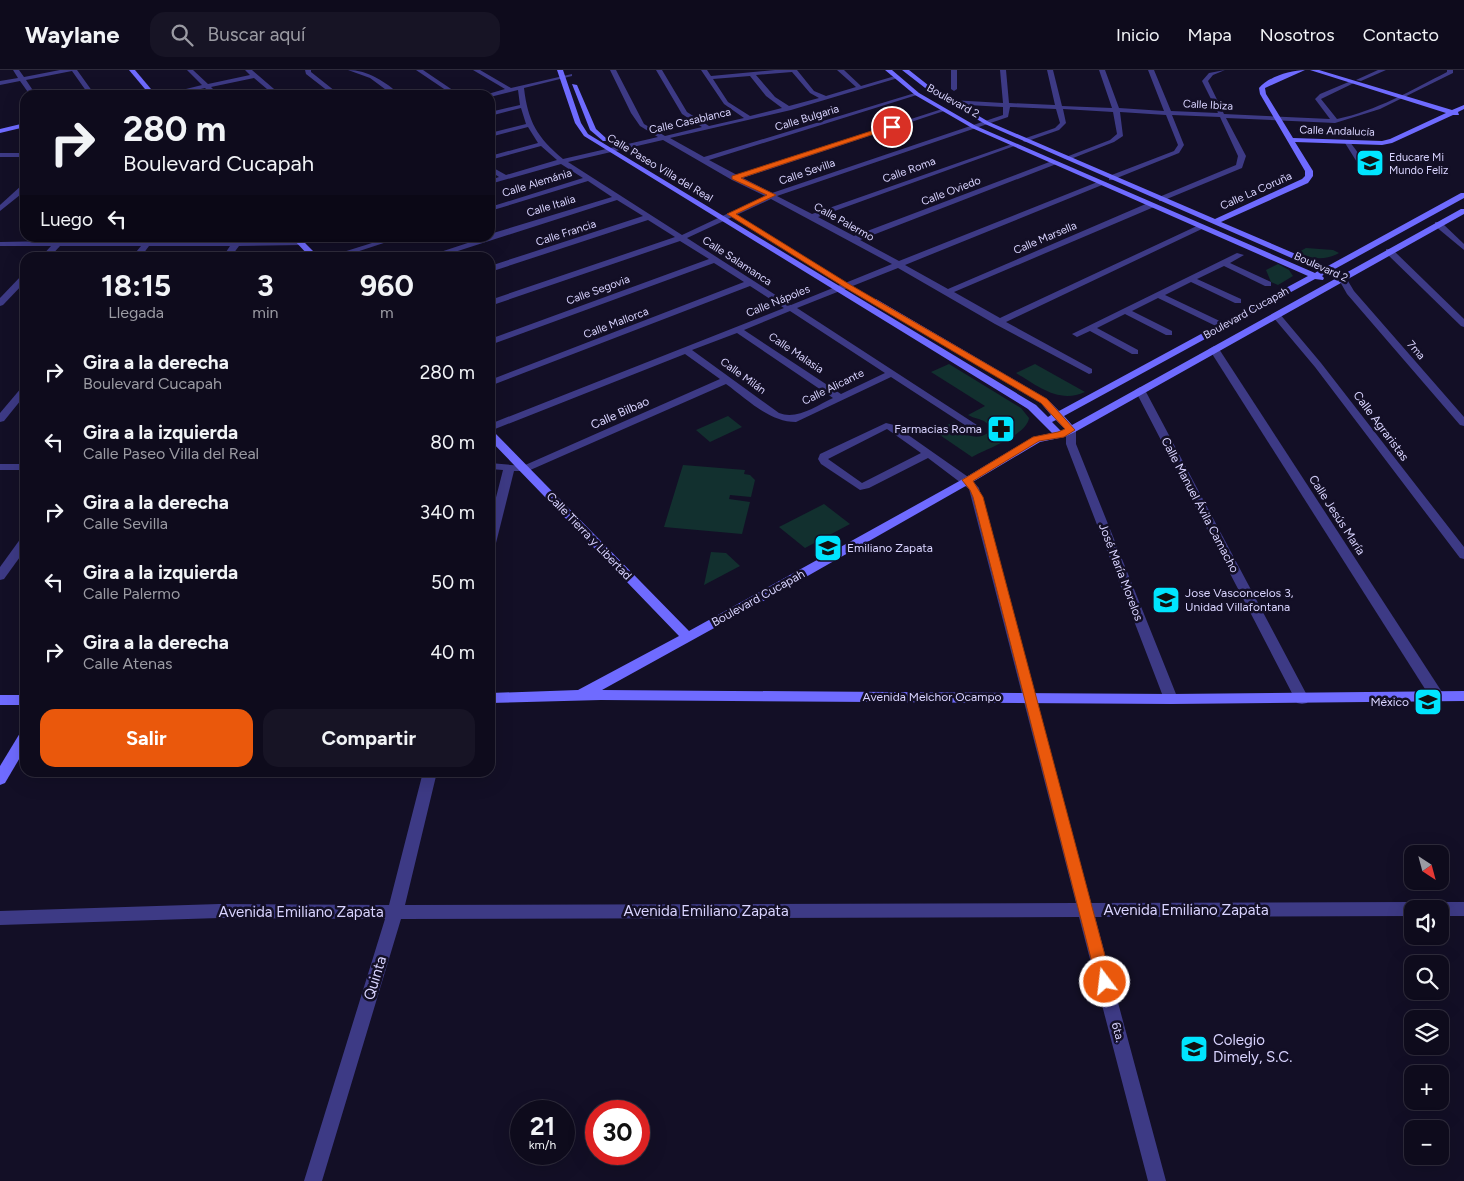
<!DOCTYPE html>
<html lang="es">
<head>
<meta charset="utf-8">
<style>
	body { margin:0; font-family:Figtree,sans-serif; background:#171425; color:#f1f3f6; height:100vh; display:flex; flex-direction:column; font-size:19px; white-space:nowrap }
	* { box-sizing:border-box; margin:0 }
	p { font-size:16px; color:#9b9ba3 }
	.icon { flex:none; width:28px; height:28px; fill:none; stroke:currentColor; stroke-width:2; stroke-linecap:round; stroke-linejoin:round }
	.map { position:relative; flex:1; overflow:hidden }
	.sheet { position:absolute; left:20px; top:182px; width:475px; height:525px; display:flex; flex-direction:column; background:#0e0b1c; border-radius:15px; box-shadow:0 5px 20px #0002,0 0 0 1px #2e2b3b }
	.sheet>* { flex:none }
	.hud { position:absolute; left:20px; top:20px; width:475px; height:152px; border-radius:15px; box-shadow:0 5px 20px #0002,0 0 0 1px #2e2b3b; background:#0e0b1c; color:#f1f3f6; overflow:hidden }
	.needle { width:32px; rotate:144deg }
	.tools { position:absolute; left:1404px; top:775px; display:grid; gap:10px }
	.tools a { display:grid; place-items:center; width:45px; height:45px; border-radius:10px; background:#0e0b1c; box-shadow:0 5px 20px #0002,0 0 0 1px #2e2b3b; font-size:25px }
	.speed { position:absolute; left:510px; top:1030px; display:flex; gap:10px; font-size:25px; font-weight:700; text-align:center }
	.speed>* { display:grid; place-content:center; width:65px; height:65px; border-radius:50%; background:#0e0b1c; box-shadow:0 5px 20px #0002,0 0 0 1px #2e2b3b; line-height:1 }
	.speed small { font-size:12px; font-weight:400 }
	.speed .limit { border:8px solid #d22; background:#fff; color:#111 }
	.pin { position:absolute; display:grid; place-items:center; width:42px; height:42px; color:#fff; margin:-21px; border:2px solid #fff; border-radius:50%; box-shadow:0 1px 5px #0007 }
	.me { position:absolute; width:55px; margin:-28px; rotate:345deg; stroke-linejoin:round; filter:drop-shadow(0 0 4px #0008) }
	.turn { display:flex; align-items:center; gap:18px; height:105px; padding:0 20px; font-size:22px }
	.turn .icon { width:65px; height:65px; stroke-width:2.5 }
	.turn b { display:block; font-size:35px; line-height:42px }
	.then { display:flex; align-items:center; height:48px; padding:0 20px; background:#0003; gap:10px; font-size:19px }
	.eta { display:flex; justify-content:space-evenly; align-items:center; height:85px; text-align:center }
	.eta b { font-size:30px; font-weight:700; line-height:35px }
	.action { display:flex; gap:10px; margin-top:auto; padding:10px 20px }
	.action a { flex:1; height:58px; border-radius:15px; background:#ea580c; color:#fff; font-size:20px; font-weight:700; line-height:58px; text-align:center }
	.action a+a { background:#171425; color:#f1f3f6 }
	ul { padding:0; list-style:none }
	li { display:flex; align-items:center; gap:15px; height:70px; padding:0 20px }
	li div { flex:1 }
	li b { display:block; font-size:19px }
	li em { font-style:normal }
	header { display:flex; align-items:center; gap:30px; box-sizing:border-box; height:70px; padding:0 25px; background:#0e0b1c; border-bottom:1px solid #2e2b3b }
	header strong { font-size:24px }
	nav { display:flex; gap:28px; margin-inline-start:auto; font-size:18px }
	.search { width:350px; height:45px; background:#171425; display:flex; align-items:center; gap:12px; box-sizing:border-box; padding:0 18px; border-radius:15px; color:#9b9ba3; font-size:19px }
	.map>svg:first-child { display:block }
	.green { fill:#12302f }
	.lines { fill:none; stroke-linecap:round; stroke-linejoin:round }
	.street { fill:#3d3a85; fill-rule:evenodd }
	.secondary { fill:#6f6bff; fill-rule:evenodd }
	.route { fill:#ea580c; stroke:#983908 }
	.labels { text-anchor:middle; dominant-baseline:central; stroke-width:5; stroke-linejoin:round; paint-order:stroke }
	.far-street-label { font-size:11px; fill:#d9d4ff; stroke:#130f26 }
	.far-poi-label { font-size:11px; fill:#d9d4ff; stroke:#130f26; text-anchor:start }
	.street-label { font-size:12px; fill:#d9d4ff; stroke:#130f26 }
	.poi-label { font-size:12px; fill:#d9d4ff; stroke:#130f26; text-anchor:end }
	.near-street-label { font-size:15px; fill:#d9d4ff; stroke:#130f26 }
	.near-poi-label { font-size:15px; fill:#d9d4ff; stroke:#130f26; text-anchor:start }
</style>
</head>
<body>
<header>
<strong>Waylane</strong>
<div class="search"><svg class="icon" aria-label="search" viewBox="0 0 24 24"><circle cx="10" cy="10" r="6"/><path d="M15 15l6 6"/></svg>Buscar aquí</div>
<nav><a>Inicio</a><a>Mapa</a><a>Nosotros</a><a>Contacto</a></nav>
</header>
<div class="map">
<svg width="1464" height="1111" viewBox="0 0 1464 1111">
	<rect width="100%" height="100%" fill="#130f26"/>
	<g class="green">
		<path d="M1306,178L1333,180L1339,183C1324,191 1313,189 1297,183Z"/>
		<path d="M1278,194L1289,200L1293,206L1278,215L1271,212L1266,200Z"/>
		<path d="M949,294L1021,338L1029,348C1027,365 986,379 972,387L934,361L954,352L958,355L962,362C971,368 984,369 990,360C988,348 976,350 968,345L985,336L931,302Z"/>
		<path d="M1035,294L1085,322C1059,334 1038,316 1016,303Z"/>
		<path d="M728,346L742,357L710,372L696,360Z"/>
		<path d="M683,395L745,400L744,404L750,405L755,410L751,427L730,425L729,429L750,432L742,464L664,457Z"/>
		<path d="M824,434L850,454L805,478L779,457Z"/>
		<path d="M711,482L726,483L740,496L704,515Z"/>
	</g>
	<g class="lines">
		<g class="street">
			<path d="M13,0H19L24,7L60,0H77L95,25H89L72,1L26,10L36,25H30L20,11L0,15V11L18,8Z"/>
			<path d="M187,0H193L208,14L250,5L245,0H252L281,25H274L254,8L211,17L219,25H212L205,18L174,25H162L202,15Z"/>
			<path d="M305,0H311V2L340,25H333L306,4Z"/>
			<path d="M348,0C368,0 386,12 400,25H393L370,8Z"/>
			<path d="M416,0H423L460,25H453Z"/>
			<path d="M473,0H480L511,18L572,4V6L524,18C528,52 537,67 563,89L658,67L640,56L631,43L610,0H616L644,54L665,66L702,57L682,44L656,0H662L687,42L709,56L744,48L724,34L701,0H707L711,6L775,0H797L814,21L826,26L856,17L837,0H844L861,16L895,6L898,8L791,40L670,68L704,87L915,23L920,24L709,90L737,105L942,39L947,40L743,108L772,123L1003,45V37L951,34L948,32L951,30L1003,33L1000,0H1006L1009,33L1055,35L1047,0H1053L1062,36L1112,38L1099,0H1105L1119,38L1164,41L1148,0H1154L1171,41L1218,43L1202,11L1209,3L1225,0L1213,5L1208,11L1224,44L1330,49L1315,29L1320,24L1351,11L1356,12L1321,29L1337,49C1376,41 1412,20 1447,2V0H1453V3L1380,39L1335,53L1226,48L1246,86L1242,98L1162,131H1159V127L1236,95L1238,86L1220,47L1172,45L1184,75L1179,83L1112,110H1109V106L1174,81L1178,75L1166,45L1120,42L1123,66L1114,72L1068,90L1064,88L1066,87L1110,70L1117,64L1113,42L1063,39L1066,53L1059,60L1025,72L1023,71V69L1055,58L1060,53L1056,39L1010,37L1008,47L777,126L812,144L1012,74L1017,75L818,147L854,166L1052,91L1059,93L860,170L899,191L1100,111L1107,113L905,195L948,219L1148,133H1154V137L954,222L1000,248L1199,155L1206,157L1006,252L1092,299V303L1089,304L995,254L898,198L797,238L980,357L979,359H971L891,307L796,352C769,352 747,329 726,314L528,401H514L496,473L490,477V451L503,400L490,399V393L523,396L720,309L685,284L490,361V354L784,238L750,216L490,316V310L744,212L714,193L490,275V269L709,189L680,171L490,236V230L675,167L648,150L490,202V196L643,146L617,130L436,188H422L483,168H490V164L612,127L588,111L490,141V137L583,108L561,94L490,114V110L499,107L490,101V96L506,105L557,90L541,76L490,90V86L538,73L528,57L490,67V63L526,54L521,38L490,46V42L520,35L518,20L490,27V25H487L488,24L505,19ZM792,2L810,23L819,28L789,36L775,27L756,5ZM750,6L766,26L782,38L750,46L728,32L713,9ZM663,70L732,110L765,126L682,165L568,92ZM771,129L892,194L791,235L687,168ZM790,241L885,303L841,324L744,260ZM737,263L833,328C816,336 797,350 779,343L692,280Z"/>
			<path d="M951,0H957V19L954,21L951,19Z"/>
			<path d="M1378,0H1386L1361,11L1356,10Z"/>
			<path d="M1346,72H1350L1367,95L1366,97H1360L1345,73Z"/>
			<rect x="0" y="83" width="25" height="4"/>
			<path d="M22,115H25V121L0,141V135Z"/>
			<path d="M1435,152H1441L1464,174V180L1435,156Z"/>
			<path d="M148,168H154V171H234L236,168H242V171H302L306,173L302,175L239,176L230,188H222L230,176H149L140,188H131L141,176H60L49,188H40L51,176H0V172L55,171L60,169L64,171H145Z"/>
			<path d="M388,168H399L338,188H324Z"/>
			<path d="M1386,179H1392L1464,249V257L1461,256L1386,183Z"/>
			<path d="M1237,183L1244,185L1230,193L1271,212V216H1265L1224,196L1197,209L1241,229V233H1235L1191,212L1165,225L1226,254V258H1220L1158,228L1132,241L1172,261V265H1166L1125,244L1097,258L1138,280V284H1132L1090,261L1077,267L1072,264Z"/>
			<path d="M25,204V212L3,235L0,236V228L22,205Z"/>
			<path d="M1339,206H1345L1354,221L1464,347V356L1460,355L1347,224L1338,208Z"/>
			<path d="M1276,242L1279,243L1321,293L1464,477V489L1460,488L1315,297L1273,247L1272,245Z"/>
			<path d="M1214,276L1219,279L1442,622L1444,626L1442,630L1437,631L1432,630L1209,279Z"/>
			<path d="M25,316V325L4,351L0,352V343L22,317Z"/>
			<path d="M1140,317L1145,320L1309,629L1307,633L1302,634L1297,633L1295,629L1135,320Z"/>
			<path d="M886,353L894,355L971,409L979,418L1091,833L1412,832L1418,834L1420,839H1412V846L1095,847L1166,1111H1148L1079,847L401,849L322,1111H304L385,849L219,848L0,855V841L219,834L389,835L423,702H437L405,835L1076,833L969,419L928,388L869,418L860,420L821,394L818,389L820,384ZM887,359L921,383L862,413L828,389Z"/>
			<path d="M1071,357L1076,360V374L1178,629L1176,633L1171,634L1166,633L1164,629L1066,374V360Z"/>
			<rect x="0" y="394" width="25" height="6"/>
			<path d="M25,467V480L4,509L0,510V497L21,468Z"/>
			<path d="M1437,832H1464V846H1440V839H1429L1431,834Z"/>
		</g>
		<g class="secondary">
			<path d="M129,0H135L156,25H150Z"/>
			<path d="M557,0H563L581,53L588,64L1036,335L1048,347L1051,345L1041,333L869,231L876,229L1047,329L1059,341L1308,206L972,58L915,25L885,0H892L919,23L976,56L1315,203L1319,200L985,54L929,21L902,0H909L933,19L989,52L1215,149L1302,109L1305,106V101L1260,24L1259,18C1268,7 1291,0 1305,0L1265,18L1266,24L1293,68L1382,71L1390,69L1446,43L1310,0H1319L1452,40L1464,35V39L1458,42L1459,45H1453L1392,73L1382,75L1295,72L1313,101V106L1308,113L1221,152L1326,197L1461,123H1464V128L1333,200L1335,202L1334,204L1326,203L1322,206L1324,208L1323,210L1315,209L1064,346L1072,355L1461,139H1464V144L1075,362L1064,367L1040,372L971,413L776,524L602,620L1171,624L1464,621V631L1171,634L601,630L490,633V623L578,620L679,566L490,370V361L494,362L689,561L963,409L1033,367L1052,363L1028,339L584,66L575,53ZM1056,350L1065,359L1061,361L1052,352Z"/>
			<path d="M572,14L577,15L596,59L607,69V71H603L590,60Z"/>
			<path d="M25,53V57L0,63V59Z"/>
			<path d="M292,168H300L320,188H311Z"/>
			<rect x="0" y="625" width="25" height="10"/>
			<path d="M25,661V679L5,713L0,715V696L20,663Z"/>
		</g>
	</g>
	<path class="route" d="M890,55L895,57L741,108L776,125L736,144L849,214L1047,329L1075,360L1064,367L1039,371L973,411L983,427L1112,912L1110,917L1105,920L1100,917L1097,912L973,427L970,420L962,410L1033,367L1058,362L1065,359L1041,333L844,217L727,144L767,125L732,109V106Z"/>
	<defs>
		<symbol id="school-square" viewBox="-11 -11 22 22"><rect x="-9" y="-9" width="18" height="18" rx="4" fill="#00e5ff" stroke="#130f26"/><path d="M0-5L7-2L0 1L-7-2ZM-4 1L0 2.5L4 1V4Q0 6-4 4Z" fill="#111"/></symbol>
		<symbol id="pharmacy-square" viewBox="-11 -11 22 22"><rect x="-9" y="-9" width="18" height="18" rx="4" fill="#00e5ff" stroke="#130f26"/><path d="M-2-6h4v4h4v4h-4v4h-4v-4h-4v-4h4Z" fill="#111"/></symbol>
		<symbol id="university-square" viewBox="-11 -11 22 22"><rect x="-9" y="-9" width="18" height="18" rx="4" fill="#00e5ff" stroke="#130f26"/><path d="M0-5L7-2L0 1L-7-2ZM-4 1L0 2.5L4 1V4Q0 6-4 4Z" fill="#111"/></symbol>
	</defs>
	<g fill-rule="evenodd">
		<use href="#school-square" x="1354" y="77" width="32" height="32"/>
		<use href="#pharmacy-square" x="985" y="343" width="32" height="32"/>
		<use href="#school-square" x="812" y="462" width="32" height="32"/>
		<use href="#university-square" x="1150" y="514" width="32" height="32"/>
		<use href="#school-square" x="1412" y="616" width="32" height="32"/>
		<use href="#school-square" x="1178" y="963" width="32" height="32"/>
	</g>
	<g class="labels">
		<g class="far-street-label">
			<text transform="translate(953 31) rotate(29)">Boulevard 2</text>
			<text transform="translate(1208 35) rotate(3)">Calle Ibiza</text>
			<text transform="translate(807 48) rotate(-17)">Calle Bulgaria</text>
			<text transform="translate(690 51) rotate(-13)">Calle Casablanca</text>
			<text transform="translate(1337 61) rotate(2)">Calle Andalucía</text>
			<text transform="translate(660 98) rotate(31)">Calle Paseo Villa del Real</text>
			<text transform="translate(909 100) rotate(-20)">Calle Roma</text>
			<text transform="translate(807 102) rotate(-19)">Calle Sevilla</text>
			<text transform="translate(537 113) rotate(-17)">Calle Alemánia</text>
			<text transform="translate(951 121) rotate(-21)">Calle Oviedo</text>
			<text transform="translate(1256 121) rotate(-24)">Calle La Coruña</text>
			<text transform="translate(551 136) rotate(-17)">Calle Italia</text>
			<text transform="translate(844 152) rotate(29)">Calle Palermo</text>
			<text transform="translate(566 163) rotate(-18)">Calle Francia</text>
			<text transform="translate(1045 168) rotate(-23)">Calle Marsella</text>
			<text transform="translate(737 191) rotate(33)">Calle Salamanca</text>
			<text transform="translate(1321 197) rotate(24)">Boulevard 2</text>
			<text transform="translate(598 220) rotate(-20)">Calle Segovia</text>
			<text transform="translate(778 231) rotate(-22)">Calle Nápoles</text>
			<text transform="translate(1246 243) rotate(-29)">Boulevard Cucapah</text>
			<text transform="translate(616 253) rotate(-21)">Calle Mallorca</text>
			<text transform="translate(1416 280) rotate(49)">7ma</text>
			<text transform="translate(796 283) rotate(34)">Calle Malasia</text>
			<text transform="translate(743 306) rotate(36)">Calle Milán</text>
			<text transform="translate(833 317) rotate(-26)">Calle Alicante</text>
		</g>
		<g class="far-poi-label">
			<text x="1389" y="87">Educare Mi<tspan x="1389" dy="13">Mundo Feliz</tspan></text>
		</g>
		<g class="street-label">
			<text transform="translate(620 343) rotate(-24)">Calle Bilbao</text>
			<text transform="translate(1381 356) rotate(53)">Calle Agraristas</text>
			<text transform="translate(1200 435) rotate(62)">Calle Manuel Ávila Camacho</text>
			<text transform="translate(1337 445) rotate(57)">Calle Jesús María</text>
			<text transform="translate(589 466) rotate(46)">Calle Tierra y Libertad</text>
			<text transform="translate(1121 502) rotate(69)">José María Morelos</text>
			<text transform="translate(758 528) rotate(-29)">Boulevard Cucapah</text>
			<text x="932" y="627">Avenida Melchor Ocampo</text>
			<text transform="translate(1118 962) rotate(75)">6ta.</text>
		</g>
		<g class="poi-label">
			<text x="982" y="359">Farmacias Roma</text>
			<text x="847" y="478" text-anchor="start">Emiliano Zapata</text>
			<text x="1185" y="523" text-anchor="start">Jose Vasconcelos 3,<tspan x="1185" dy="14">Unidad Villafontana</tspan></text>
			<text x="1409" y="632">México</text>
		</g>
		<g class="near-street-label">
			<text x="1186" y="840">Avenida Emiliano Zapata</text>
			<text x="706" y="841">Avenida Emiliano Zapata</text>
			<text x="301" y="842">Avenida Emiliano Zapata</text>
			<text transform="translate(375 908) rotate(-73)">Quinta</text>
		</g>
		<g class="near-poi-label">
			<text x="1213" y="970">Colegio<tspan x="1213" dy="17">Dimely, S.C.</tspan></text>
		</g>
	</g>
</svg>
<div class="tools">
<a><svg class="needle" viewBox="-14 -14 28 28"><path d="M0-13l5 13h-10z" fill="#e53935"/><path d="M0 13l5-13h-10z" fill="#9b9ba3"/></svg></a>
<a><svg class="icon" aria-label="sound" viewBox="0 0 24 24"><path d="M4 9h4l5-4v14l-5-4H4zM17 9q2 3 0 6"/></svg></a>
<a><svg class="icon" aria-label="search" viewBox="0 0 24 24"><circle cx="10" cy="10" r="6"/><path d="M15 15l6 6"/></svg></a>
<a><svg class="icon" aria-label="layers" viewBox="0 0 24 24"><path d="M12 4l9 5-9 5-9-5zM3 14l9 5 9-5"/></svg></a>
<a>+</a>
<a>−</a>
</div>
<div class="speed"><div>21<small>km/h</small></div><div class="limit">30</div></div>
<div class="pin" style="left:892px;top:57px;background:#d93025"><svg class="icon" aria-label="arrive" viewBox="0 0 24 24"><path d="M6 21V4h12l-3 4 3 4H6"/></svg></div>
<svg class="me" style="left:1105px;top:912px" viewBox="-20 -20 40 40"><circle r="17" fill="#ea580c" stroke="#fff" stroke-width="3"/><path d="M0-11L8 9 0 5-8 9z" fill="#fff"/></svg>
<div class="hud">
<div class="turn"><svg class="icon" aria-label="right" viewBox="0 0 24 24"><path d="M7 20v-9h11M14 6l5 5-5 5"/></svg><div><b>280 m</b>Boulevard Cucapah</div></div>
<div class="then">Luego<svg class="icon" aria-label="left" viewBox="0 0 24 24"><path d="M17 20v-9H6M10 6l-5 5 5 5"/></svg></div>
</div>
<section class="sheet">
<div class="eta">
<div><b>18:15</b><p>Llegada</p></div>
<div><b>3</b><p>min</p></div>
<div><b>960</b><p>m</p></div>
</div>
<ul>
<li><svg class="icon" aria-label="right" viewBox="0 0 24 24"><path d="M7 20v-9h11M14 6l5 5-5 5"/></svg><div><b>Gira a la derecha</b><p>Boulevard Cucapah</p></div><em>280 m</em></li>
<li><svg class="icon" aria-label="left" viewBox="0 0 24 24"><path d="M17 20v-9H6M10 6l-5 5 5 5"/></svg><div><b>Gira a la izquierda</b><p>Calle Paseo Villa del Real</p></div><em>80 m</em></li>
<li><svg class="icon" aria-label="right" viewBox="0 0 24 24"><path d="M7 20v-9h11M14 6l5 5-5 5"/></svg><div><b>Gira a la derecha</b><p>Calle Sevilla</p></div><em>340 m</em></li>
<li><svg class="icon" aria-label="left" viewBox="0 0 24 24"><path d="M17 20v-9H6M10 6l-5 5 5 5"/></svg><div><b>Gira a la izquierda</b><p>Calle Palermo</p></div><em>50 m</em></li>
<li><svg class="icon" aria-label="right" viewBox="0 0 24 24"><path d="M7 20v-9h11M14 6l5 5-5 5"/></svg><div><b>Gira a la derecha</b><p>Calle Atenas</p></div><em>40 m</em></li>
</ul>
<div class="action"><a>Salir</a><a>Compartir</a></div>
</section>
</div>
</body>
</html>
